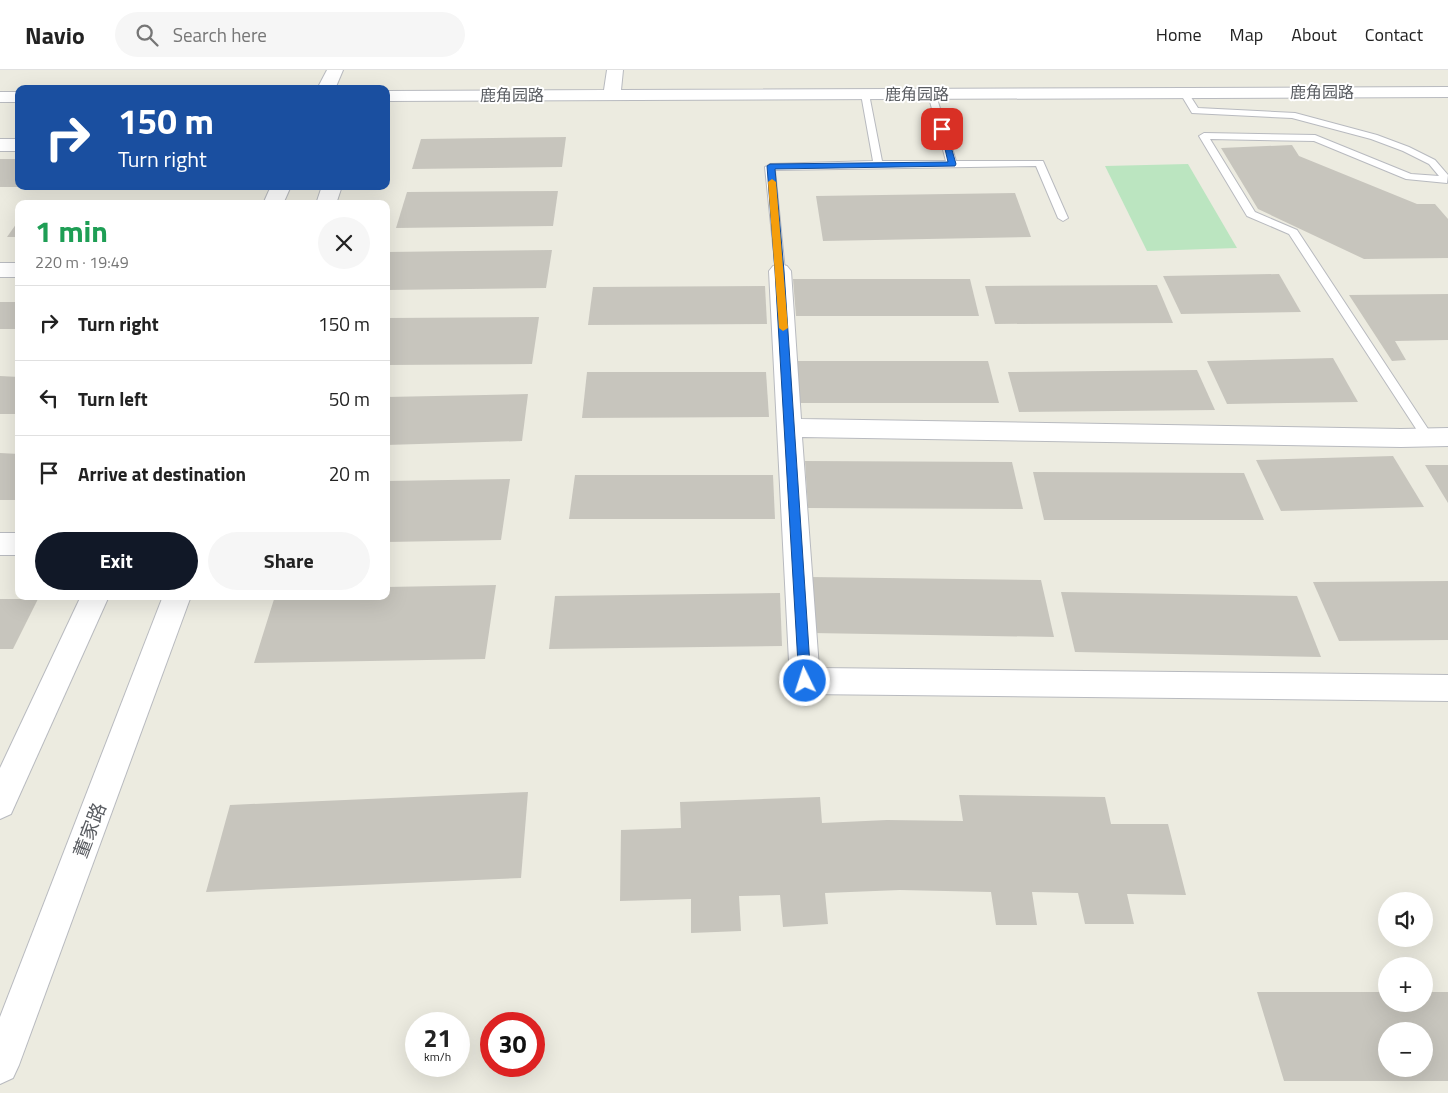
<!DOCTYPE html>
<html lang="en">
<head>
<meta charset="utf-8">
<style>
	body { margin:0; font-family:"Titillium Web","Noto Sans SC",sans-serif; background:#f6f6f6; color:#222; height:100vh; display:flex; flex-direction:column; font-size:19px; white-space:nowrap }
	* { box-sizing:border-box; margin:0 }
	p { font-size:16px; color:#767676 }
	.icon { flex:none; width:28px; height:28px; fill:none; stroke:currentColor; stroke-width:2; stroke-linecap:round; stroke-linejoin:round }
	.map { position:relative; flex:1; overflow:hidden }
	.details { position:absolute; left:15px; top:130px; width:375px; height:400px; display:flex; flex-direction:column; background:#fff; border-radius:10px; box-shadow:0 5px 20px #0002 }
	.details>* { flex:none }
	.banner { position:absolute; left:15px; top:15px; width:375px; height:105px; border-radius:10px; box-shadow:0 5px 20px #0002; background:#1a4fa0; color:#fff; overflow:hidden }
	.fabs { position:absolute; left:1378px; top:822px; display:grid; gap:10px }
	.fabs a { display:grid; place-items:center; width:55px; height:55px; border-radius:50%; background:#fff; box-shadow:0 5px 20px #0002; font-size:25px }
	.speed { position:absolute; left:405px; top:942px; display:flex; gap:10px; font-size:25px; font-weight:700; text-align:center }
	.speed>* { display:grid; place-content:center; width:65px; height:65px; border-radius:50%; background:#fff; box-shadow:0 5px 20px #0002; line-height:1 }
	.speed small { font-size:12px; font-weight:400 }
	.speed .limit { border:8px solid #d22; background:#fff; color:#111 }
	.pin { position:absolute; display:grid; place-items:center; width:42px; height:42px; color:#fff; margin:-21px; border-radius:10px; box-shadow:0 2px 8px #0006 }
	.me { position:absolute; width:55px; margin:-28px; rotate:356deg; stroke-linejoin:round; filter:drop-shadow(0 0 4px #0008) }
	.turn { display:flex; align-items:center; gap:18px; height:105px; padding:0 20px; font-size:22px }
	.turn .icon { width:65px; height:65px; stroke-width:2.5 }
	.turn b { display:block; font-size:35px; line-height:42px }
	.round { display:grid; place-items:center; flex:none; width:52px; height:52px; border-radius:26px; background:#f6f6f6 }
	.summary { display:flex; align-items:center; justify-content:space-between; height:85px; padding:0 20px }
	h1 { font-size:30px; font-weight:700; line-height:38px; color:#1e9e55 }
	.primary-button { display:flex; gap:10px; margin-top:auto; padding:10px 20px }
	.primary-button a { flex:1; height:58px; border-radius:30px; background:#111827; color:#fff; font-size:20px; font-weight:700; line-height:58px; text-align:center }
	.primary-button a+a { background:#f6f6f6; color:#222 }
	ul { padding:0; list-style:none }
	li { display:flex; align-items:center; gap:15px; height:75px; padding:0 20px; border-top:1px solid #e0e0e0 }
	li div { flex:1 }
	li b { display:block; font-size:19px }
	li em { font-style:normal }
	header { display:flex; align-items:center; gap:30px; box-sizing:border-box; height:70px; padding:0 25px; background:#fff; border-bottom:1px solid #e0e0e0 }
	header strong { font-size:24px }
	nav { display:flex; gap:28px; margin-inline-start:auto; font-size:18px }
	.search { width:350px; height:45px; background:#f6f6f6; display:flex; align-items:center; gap:12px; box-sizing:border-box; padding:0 18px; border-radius:28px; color:#767676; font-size:19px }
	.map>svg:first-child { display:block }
	.green { fill:#bbe5c0 }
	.building { fill:#c7c5bd; fill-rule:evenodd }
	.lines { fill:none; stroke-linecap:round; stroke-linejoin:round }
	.service-casing { stroke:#b8babf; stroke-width:2 }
	.minor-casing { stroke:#b8babf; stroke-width:2 }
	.tertiary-casing { stroke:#b8babf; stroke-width:2 }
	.service { fill:#fff; fill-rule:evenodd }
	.minor { fill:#fff; fill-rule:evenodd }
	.tertiary { fill:#fff; fill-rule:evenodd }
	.route { fill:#1a73e8; stroke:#114b97 }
	.slow { fill:#f59e0b }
	.labels { text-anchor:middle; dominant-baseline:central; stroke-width:4; stroke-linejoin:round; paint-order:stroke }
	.far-street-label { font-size:16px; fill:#595c61; stroke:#fff }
	.street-label { font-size:19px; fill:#595c61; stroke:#fff }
</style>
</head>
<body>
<header>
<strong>Navio</strong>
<div class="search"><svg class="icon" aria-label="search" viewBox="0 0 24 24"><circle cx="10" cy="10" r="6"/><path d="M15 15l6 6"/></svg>Search here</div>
<nav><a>Home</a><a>Map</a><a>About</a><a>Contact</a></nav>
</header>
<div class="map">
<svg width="1448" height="1023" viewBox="0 0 1448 1023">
	<rect width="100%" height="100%" fill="#ecebe0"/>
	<path class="green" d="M1188,94L1237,178L1147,181L1105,96Z"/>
	<g class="building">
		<path d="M566,67L562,97L412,99L421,69Z"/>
		<path d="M1292,75L1299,86L1417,134H1435L1448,149V188L1364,189L1258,139L1221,78Z"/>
		<rect x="0" y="89" width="19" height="28"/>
		<path d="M558,121L553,156L396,158L407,122Z"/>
		<path d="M1015,123L1031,167L823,171L816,126Z"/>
		<path d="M19,150V167H7Z"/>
		<path d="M552,180L546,218L386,220V182Z"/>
		<path d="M1279,204L1301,242L1181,244L1163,206Z"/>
		<path d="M793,209H970L979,246H796Z"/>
		<path d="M1157,215L1173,253L995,254L985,216Z"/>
		<path d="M765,216L767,254L588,255L593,217Z"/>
		<path d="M1448,224V270L1395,271L1406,290L1392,291L1349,225Z"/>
		<rect x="0" y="232" width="19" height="27"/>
		<path d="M539,247L532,294L386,295V248Z"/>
		<path d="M1333,288L1358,332L1227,334L1207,291Z"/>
		<path d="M797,291H988L999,333H799Z"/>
		<path d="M1197,300L1215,340L1019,342L1008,302Z"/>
		<path d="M587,302H766L769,347L582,348Z"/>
		<path d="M0,306L19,307V344H0Z"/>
		<path d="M528,324L522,371L386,375V327Z"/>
		<path d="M0,383L19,384V430H0Z"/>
		<path d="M1393,386L1424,437L1281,441L1256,390Z"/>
		<path d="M805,391L1012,392L1023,439L808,438Z"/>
		<path d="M1425,395H1448V433Z"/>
		<path d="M1033,402L1244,403L1264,450H1044Z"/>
		<path d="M575,405H773L775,449H569Z"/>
		<path d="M510,409L501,470L386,472V411Z"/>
		<path d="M810,507L1041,510L1054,567L812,563Z"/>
		<path d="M1448,511V570L1339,571L1313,512Z"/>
		<path d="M496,515L485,589L254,593L275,526H386V517Z"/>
		<path d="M1061,522L1297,526L1321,587L1075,582Z"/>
		<path d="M780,523L782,576L549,579L555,526Z"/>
		<path d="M0,529H38L13,579H0Z"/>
		<path d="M528,722L521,808L206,822L230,735Z"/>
		<path d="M959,725L1105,727L1111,754H1168L1186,825L1127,824L1134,854H1085L1078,823L1032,822L1037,855H996L991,822L900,820L825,823L828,854L783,857L780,825L739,826L741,861L691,863V829L620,831L621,760L681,758L680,732L820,727L822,753L887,750L963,751Z"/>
		<path d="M1257,922H1386V934H1424V922H1448V1011H1284ZM1386,961H1424V999H1386Z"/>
	</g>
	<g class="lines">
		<defs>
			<g id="service">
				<path d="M1184,20L1187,21L1198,38L1295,43L1377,65L1409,77L1435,90L1448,105L1447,113L1406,109L1314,71L1210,69L1255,142L1297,160L1432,365L1434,368L1432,371H1424L1289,164L1247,146L1199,66L1204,63L1315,65L1411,104L1439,106L1429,94L1403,81L1371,69L1292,48L1192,43L1180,23Z"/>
				<path d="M865,21L869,24L882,91H946L928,24L935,22L956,91H1043L1068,148L1063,151L1058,148L1036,96L775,100L785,201L784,203H776L765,97L770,94L873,91L861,24Z"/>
			</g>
			<g id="minor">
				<rect x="0" y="69" width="19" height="12"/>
				<path d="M271,116H291L283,134H263Z"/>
				<rect x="0" y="193" width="19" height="14"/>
				<path d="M780,194L787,196L791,201L801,349L1401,359L1448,358V376L1401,377L802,367L819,598L1448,605V631L805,624L795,620L790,611L769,201L773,196Z"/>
				<rect x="0" y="463" width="19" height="22"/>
				<path d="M81,526H109L11,744L0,749V698Z"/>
			</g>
			<g id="tertiary">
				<path d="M327,0H343L335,19H317Z"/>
				<path d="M607,0H623L621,20L1448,17V27L386,31V21L604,20Z"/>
				<rect x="0" y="22" width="19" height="10"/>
				<path d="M322,116H342L336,134H316Z"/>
				<path d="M163,526H191L19,995L13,1008L0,1014V947Z"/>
			</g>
		</defs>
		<use href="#service" class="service-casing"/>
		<use href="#minor" class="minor-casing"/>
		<use href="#tertiary" class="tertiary-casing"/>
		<use href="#service" class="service"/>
		<use href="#minor" class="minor"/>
		<use href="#tertiary" class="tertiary"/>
	</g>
	<path class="route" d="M940,57L946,59L956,94L955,96L775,99L784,201L811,611L809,615L805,617L800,615L799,611L775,201L767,96L770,94L948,92Z"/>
	<path class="slow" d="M772,109L776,112L788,258L783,261L779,258L768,112Z"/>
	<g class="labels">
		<g class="far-street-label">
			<text x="1322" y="22">鹿角园路</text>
			<text x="917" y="24">鹿角园路</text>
			<text x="512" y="25">鹿角园路</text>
		</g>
		<g class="street-label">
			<text transform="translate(89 760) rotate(-69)">董家路</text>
		</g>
	</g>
</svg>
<div class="fabs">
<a><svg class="icon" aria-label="sound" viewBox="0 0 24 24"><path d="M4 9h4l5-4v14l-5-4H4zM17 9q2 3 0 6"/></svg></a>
<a>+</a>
<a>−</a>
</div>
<div class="speed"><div>21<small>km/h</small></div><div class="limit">30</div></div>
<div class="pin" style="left:942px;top:59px;background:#d93025"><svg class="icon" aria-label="arrive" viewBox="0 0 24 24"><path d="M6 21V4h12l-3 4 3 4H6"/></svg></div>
<svg class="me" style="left:805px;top:611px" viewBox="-20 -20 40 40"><circle r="17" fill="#1a73e8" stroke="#fff" stroke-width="3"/><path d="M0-11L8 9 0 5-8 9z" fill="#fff"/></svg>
<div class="banner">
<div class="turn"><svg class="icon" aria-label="right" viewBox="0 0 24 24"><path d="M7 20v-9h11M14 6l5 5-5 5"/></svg><div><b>150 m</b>Turn right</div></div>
</div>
<section class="details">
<div class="summary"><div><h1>1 min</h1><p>220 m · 19:49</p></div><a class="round"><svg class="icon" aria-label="close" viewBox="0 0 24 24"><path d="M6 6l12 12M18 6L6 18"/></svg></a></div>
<ul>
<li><svg class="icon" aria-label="right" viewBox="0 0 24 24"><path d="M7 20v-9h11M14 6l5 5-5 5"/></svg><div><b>Turn right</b></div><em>150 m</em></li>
<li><svg class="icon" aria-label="left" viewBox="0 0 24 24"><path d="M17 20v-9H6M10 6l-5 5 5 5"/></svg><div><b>Turn left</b></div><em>50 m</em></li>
<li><svg class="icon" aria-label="arrive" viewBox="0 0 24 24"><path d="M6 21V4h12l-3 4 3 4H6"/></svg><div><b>Arrive at destination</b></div><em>20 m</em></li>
</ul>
<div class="primary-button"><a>Exit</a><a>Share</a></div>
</section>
</div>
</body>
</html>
